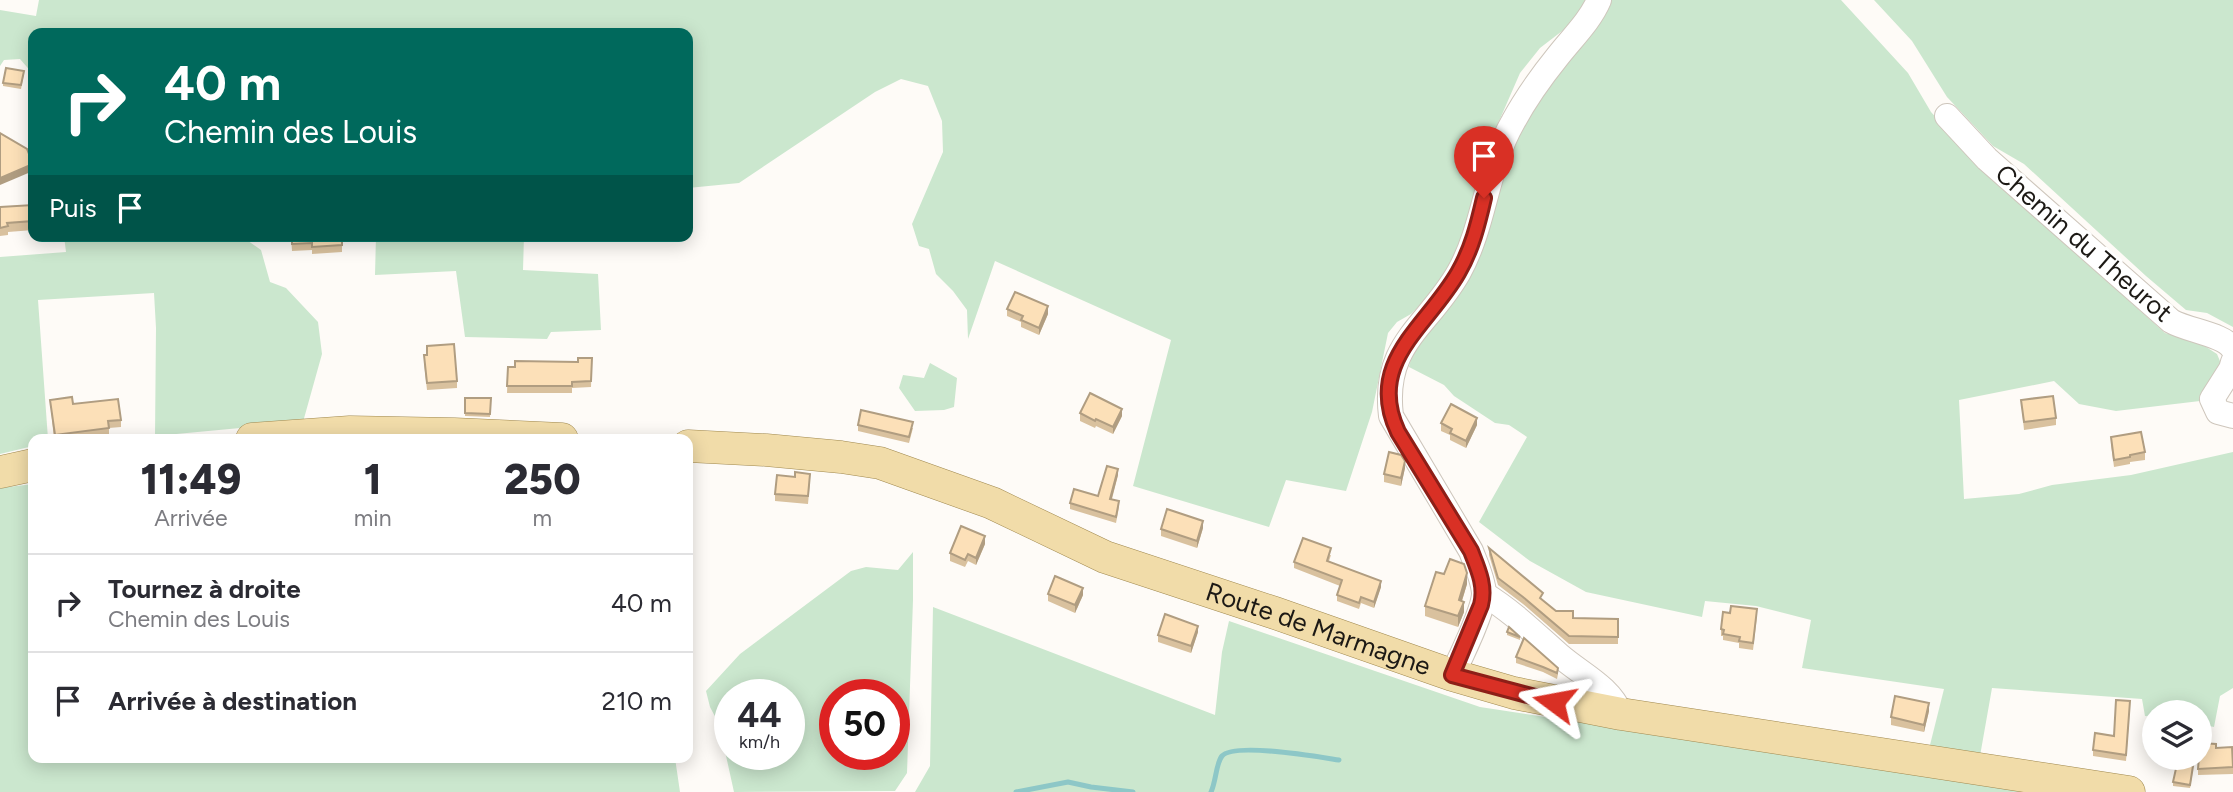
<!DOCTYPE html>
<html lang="fr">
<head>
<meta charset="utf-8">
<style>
	body { margin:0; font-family:Figtree,sans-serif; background:#f7f7f7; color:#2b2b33; height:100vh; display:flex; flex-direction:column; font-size:26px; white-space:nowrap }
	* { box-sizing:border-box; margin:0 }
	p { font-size:23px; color:#7c7c81 }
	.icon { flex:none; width:38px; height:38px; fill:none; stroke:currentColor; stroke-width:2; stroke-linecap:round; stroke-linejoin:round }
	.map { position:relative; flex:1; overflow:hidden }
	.sheet { position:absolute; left:28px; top:434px; width:665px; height:329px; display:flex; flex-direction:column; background:#fff; border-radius:14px; box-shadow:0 4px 18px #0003 }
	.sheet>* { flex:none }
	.top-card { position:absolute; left:28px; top:28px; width:665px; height:214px; border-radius:14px; box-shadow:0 4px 18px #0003; background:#00695c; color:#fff; overflow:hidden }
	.fabs { position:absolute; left:2142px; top:700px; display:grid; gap:14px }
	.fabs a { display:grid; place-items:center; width:70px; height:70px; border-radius:50%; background:#fff; box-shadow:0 4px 18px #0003; font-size:35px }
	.speed { position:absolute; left:714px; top:679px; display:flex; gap:14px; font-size:35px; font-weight:700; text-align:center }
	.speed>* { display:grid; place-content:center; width:91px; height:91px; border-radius:50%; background:#fff; box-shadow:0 4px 18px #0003; line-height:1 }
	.speed small { font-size:18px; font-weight:400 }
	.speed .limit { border:10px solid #d22; background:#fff; color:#111 }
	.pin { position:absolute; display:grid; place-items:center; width:60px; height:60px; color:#fff; margin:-72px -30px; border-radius:50% 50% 50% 0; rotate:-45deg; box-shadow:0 0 7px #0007 }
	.pin .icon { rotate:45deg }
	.me { position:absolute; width:77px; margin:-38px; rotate:283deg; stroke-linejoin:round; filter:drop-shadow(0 0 5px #0008) }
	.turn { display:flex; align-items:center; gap:24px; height:147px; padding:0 21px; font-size:32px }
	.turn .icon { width:91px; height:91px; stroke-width:2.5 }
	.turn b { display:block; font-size:49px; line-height:60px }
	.then { display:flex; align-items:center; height:66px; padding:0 21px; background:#0003; gap:14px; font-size:26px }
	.eta { display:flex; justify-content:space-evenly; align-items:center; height:119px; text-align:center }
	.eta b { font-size:42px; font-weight:800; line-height:49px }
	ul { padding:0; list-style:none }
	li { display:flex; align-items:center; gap:21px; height:98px; padding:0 21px; border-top:2px solid #e1e1e2 }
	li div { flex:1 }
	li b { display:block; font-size:26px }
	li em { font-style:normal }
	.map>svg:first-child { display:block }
	.green { fill:#cbe7ce; fill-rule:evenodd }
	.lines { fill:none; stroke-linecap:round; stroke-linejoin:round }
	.stream { stroke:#8dc7c7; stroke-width:5 }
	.minor-casing { stroke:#cec6bc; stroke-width:26 }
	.major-casing { stroke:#a08950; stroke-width:33 }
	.minor { stroke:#fff; stroke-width:24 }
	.major { stroke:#f1dca9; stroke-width:32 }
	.wall { fill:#d9c19e }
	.shaded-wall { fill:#b09d81 }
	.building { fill:#fce0b8; stroke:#b09d81; stroke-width:2 }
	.route-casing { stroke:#8d1f18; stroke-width:18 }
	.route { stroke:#d93025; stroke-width:12 }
	.labels { text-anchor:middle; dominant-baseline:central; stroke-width:6; stroke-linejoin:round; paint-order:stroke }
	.street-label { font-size:26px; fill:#1c1915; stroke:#fff }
</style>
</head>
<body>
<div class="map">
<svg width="2233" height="792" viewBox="0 0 2233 792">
	<rect width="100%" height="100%" fill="#fefbf7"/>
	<g class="green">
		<path d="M39,0H1590L1579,18L1540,48L1520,73L1483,158L1462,251L1439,287L1411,314L1397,322L1388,333L1372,412L1346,491L1286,480L1269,527L1133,486L1171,340L995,261L968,339L967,310L953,291L936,274L929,249L919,246L912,224L943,152L942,121L928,86L901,79L875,92L739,183L688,188V33H33V74L20,59L4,60L0,66V10L36,16Z"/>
		<path d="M1605,0H1841L1908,73L1931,112L1966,150L2033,215L2165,333L2200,343L2217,354L2222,366L2200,401L2116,411L2079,404L2054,381L1959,400L1964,499L2019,494L2052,485L2131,475L2233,452V688L2220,696L2214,727L2200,724V712H2154V717L2145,716L2142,699L1992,688L1980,756L1929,749L1944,689L1802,668L1811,620L1756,606L1705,601L1702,617L1586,592L1530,561L1479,522L1527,437L1509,425L1495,423L1454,396L1444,385L1409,367L1413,351L1450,307L1474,269L1489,228L1510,144Z"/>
		<path d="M1874,0H2233V327L2207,313L2186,310L2146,276L2024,164L1993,146L1947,97L1912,41Z"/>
		<path d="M64,236H241L261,250L270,282L286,288L318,322L322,354L303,422L155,436L156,328L154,293L38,300L48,439H33V446L0,454V257L66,252Z"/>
		<path d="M376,236H524L523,270L598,274L601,330L551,332L547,339L465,337L456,271L375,275Z"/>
		<path d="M930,363L957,378L954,407L944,410L915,411L899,388L903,375L924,378Z"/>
		<path d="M33,484V758H675L680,792H0V488Z"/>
		<path d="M913,552V600L907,773L895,791L734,792L719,724L710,707L706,691L740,654L851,571L866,567L898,570ZM730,695H789V754H730ZM835,695H894V754H835Z"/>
		<path d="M933,607L1215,715L1222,652L1229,621L1480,707L2034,792H915L930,766Z"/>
	</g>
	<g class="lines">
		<g class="stream">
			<path d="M1016,792L1068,782L1091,787L1133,792"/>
			<path d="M1211,792C1216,782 1216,763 1222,756C1234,742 1319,757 1339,760"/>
		</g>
		<defs>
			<g id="minor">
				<path d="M1947,116L1987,159L2171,321C2188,331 2224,334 2233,349"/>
				<path d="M2233,362L2231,369L2212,399L2218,412L2233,416"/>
				<path d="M1484,594C1513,612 1534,633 1559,655C1582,675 1609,686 1621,714"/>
				<path d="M1452,675C1460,659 1484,609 1484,593C1483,579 1476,564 1471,551L1391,416C1382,343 1428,327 1459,272C1485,225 1486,169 1513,122C1526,98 1541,77 1558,56C1572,38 1590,21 1599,0"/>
			</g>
			<g id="major">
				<path d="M252,439L350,432L454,434L562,439"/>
				<path id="s1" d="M688,446L766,450L841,457L880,463L992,503L1105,557L1275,613L1452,675L1514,693L1621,714L2129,792"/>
				<path d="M0,472L33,465"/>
			</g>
		</defs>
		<use href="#minor" class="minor-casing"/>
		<use href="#major" class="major-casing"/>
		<use href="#minor" class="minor"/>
		<use href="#major" class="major"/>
	</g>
	<g class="wall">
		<path d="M24,74L21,89L3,86V83Z"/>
		<path d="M33,205V230L8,232V235L0,236V207Z"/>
		<path d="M291,236H342V252L312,254V250L292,251Z"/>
		<path d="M1007,309L1048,314L1039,335L1021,327V322L1007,316Z"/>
		<path d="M427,346L457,381V388L427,390L424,363V355H427Z"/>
		<path d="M592,358L591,387L572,388V393H507L508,367L578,362Z"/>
		<path d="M465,398H491L490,417L465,416Z"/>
		<path d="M50,400L73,404L121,420V427L109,428V435L77,439H54Z"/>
		<path d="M2021,400L2056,418V425L2024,430Z"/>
		<path d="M1080,413L1122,416L1113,434L1096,426L1095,428L1080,421Z"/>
		<path d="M1441,423L1477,425L1466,448L1450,440V435L1441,431Z"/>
		<path d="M858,425L913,428L909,443L858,431Z"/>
		<path d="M2111,437L2145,452V460L2130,462V464L2114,467L2111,444Z"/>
		<path d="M1405,468L1401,486L1384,482V474Z"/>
		<path d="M1118,475L1112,499L1119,507L1116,523L1070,509V503L1098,496Z"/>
		<path d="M810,481L808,504L775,501V494Z"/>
		<path d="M1203,528L1197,548L1161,536V529Z"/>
		<path d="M985,544L976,565L968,561L965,567L950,561V553Z"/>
		<path d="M1489,548L1543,601L1556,611L1573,618L1618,619V644H1569L1523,604L1498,585L1489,555Z"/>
		<path d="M1331,555L1329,561L1381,587L1374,608L1361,603L1359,609L1337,601V595L1340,586L1294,568V562Z"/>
		<path d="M1444,574L1467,584L1462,601L1464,612L1458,627L1425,616V606Z"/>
		<path d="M1048,594L1083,595L1075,613L1048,601Z"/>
		<path d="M1757,616L1753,650L1739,648V643L1723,640V636H1721V629Z"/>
		<path d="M1198,632L1191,653L1158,642V635Z"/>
		<path d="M1507,632L1520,637V640L1507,635Z"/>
		<path d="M1524,638L1558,674L1557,679L1543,672L1516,663V657Z"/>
		<path d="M2130,707L2126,761L2093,756V750L2114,736Z"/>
		<path d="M1929,711L1924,732L1891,725V717Z"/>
		<path d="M2216,748L2233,752V774L2198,775V769Z"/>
		<path d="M2193,770L2190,788L2173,786V782Z"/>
	</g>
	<g class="shaded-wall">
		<path d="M33,164V171L0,185V178Z"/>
		<path d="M1048,306V314L1039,335V328Z"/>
		<path d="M1122,409V416L1113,434V427Z"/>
		<path d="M1477,418V425L1466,448V441Z"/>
		<path d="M1405,461V468L1401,486V478Z"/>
		<path d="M1118,469V475L1110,505V499Z"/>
		<path d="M1203,521V528L1197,548V541Z"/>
		<path d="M985,536V544L976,565V558Z"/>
		<path d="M1467,573V584L1459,610V600Z"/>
		<path d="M1381,581V587L1374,608V602Z"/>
		<path d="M1083,588V595L1075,613V605Z"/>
		<path d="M1464,602V612L1458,627V616Z"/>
		<path d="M1198,626V632L1191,653V646Z"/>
		<path d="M1929,703V711L1924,732V725Z"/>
	</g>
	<g class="building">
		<path d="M6,68L24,71L21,85L3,83Z"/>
		<path d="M0,133L27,149L33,164L0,178Z"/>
		<path d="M33,205V221L7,223L8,226L0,228V207Z"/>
		<path d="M292,236H342V245L312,247V243L292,244Z"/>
		<path d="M1015,292L1048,306L1039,328L1021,320L1023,316L1007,309Z"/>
		<path d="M454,344L457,381L427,383L424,355H427V346Z"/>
		<path d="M578,358H592L591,381L572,382V386H507L508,367H515V361L578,362Z"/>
		<path d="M1090,393L1122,409L1113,427L1096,419L1095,421L1080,413Z"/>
		<path d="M2053,396L2056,418L2024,422L2021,400Z"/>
		<path d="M72,397L73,404L118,399L121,420L108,421L109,428L55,435L50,400Z"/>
		<path d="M465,398H491L490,414L465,413Z"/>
		<path d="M1451,404L1477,418L1466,441L1450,433L1452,429L1441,423Z"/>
		<path d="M861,410L913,422L909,437L858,425Z"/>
		<path d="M2141,432L2145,452L2130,455V457L2114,460L2111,437Z"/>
		<path d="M1389,452L1401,455L1405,461L1401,478L1384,474Z"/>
		<path d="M1107,466L1118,469L1110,499L1119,501L1116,517L1070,503L1074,489L1098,496Z"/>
		<path d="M795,472L810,474L808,496L775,494L777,475L795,477Z"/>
		<path d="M1167,509L1203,521L1197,541L1161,529Z"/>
		<path d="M961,526L985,536L976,558L968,554L965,560L950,553Z"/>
		<path d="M1303,538L1331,548L1327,561L1381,581L1374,602L1361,597L1359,603L1337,595L1342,580L1294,562Z"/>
		<path d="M1489,548L1543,593L1540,598L1556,611H1573V618L1618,619V637L1569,636L1523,597L1498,578Z"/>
		<path d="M1450,559L1464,564L1467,573L1459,600L1464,602L1458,616L1425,606L1436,572L1444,574Z"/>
		<path d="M1055,576L1083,588L1075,605L1048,594Z"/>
		<path d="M1731,606L1757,609L1753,643L1739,641L1740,637L1723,634L1724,630L1721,629L1723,612L1730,613Z"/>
		<path d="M1165,614L1198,626L1191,646L1158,635Z"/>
		<path d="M1509,627L1520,637L1507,632Z"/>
		<path d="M1524,638L1558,668L1557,673L1543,667L1516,657Z"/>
		<path d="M1895,696L1929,703L1924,725L1891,717Z"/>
		<path d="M2116,700L2130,701L2126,755L2093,750L2095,733L2114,736Z"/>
		<path d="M2200,743L2216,744V748L2232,747L2233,767L2198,769Z"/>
		<path d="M2177,764L2193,766L2190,785L2173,782Z"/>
	</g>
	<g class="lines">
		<defs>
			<path id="route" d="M1484,198C1478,224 1472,249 1458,273C1427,327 1365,362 1398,432L1471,551C1478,569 1486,586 1481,605L1452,675L1554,702"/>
		</defs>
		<use href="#route" class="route-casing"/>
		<use href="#route" class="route"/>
	</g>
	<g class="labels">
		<g class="street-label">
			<text transform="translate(2084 243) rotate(41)">Chemin du Theurot</text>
			<text stroke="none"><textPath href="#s1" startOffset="662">Route de Marmagne</textPath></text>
		</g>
	</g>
</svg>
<div class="fabs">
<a><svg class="icon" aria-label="layers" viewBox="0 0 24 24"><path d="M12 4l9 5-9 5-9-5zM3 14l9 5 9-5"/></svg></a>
</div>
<div class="speed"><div>44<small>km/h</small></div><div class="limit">50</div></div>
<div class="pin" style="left:1484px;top:198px;background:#d93025"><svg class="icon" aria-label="arrive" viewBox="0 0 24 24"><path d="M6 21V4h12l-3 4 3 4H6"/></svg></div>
<svg class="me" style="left:1554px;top:702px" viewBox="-20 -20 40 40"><path d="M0-17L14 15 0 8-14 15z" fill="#d93025" stroke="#fff" stroke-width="4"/></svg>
<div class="top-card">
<div class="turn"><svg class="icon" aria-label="right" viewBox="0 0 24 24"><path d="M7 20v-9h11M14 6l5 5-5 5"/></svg><div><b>40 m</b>Chemin des Louis</div></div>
<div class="then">Puis<svg class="icon" aria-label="arrive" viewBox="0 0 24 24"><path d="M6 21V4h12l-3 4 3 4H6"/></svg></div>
</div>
<section class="sheet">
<div class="eta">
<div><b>11:49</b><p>Arrivée</p></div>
<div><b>1</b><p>min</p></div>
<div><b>250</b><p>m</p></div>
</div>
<ul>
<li><svg class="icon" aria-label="right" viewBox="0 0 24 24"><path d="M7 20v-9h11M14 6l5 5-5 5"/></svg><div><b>Tournez à droite</b><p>Chemin des Louis</p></div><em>40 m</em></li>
<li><svg class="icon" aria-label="arrive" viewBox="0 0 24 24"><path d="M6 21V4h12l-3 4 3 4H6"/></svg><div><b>Arrivée à destination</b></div><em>210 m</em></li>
</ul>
</section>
</div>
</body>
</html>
